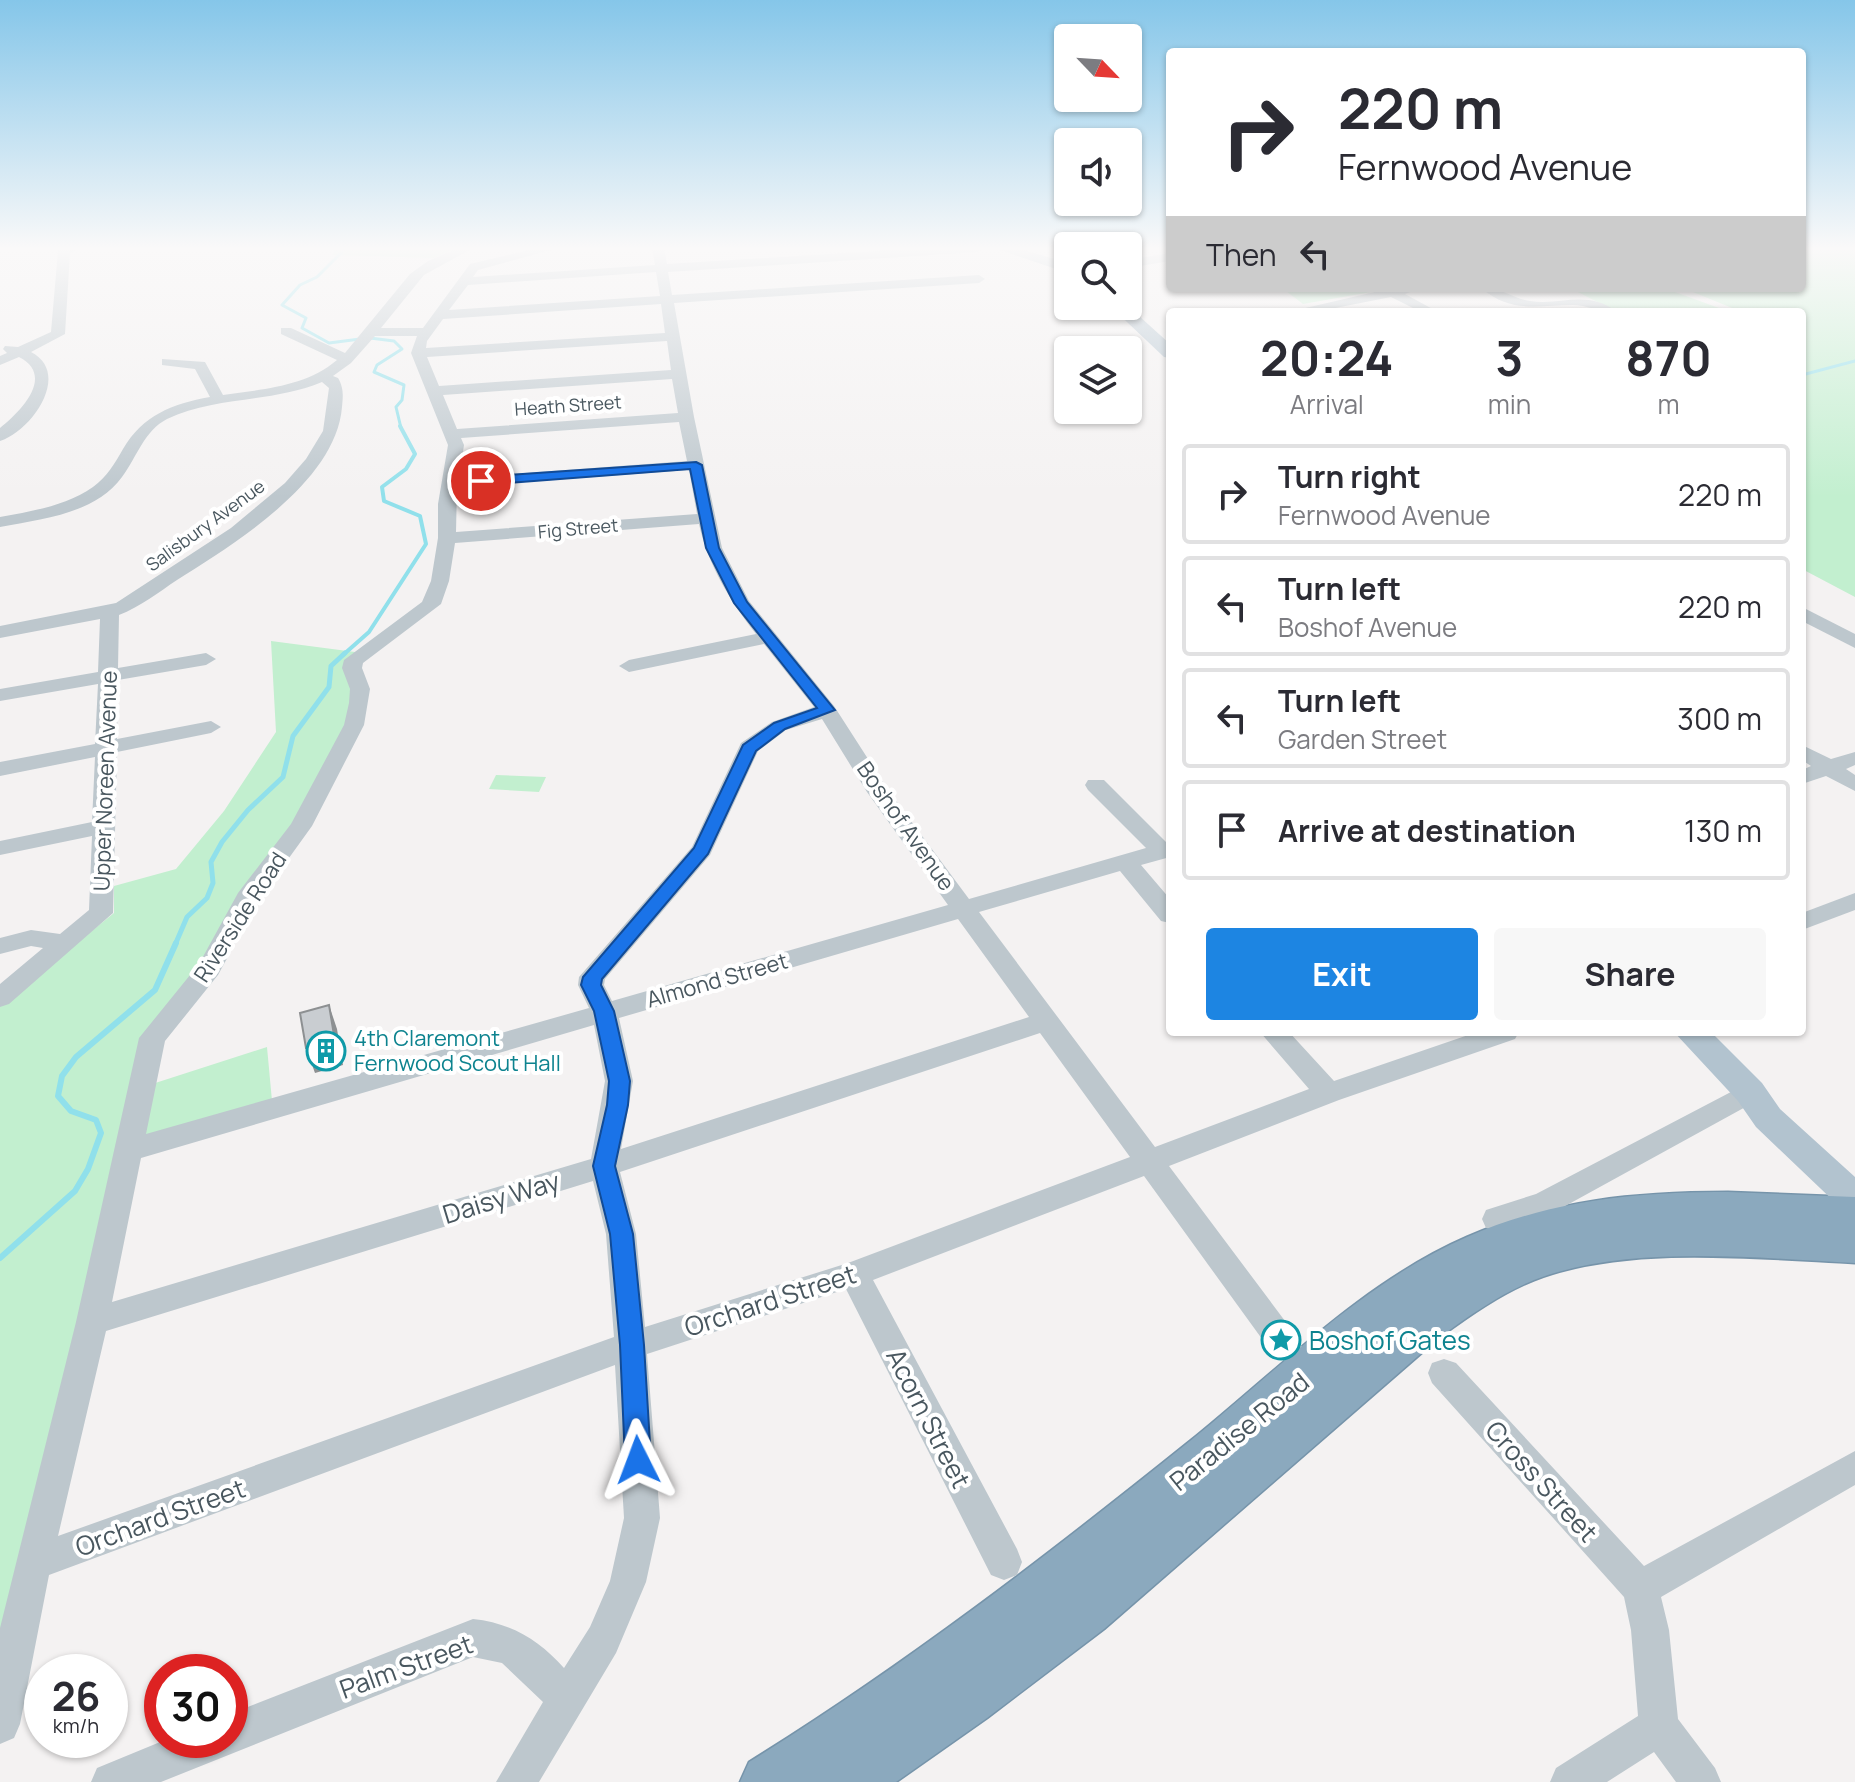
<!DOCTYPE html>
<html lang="en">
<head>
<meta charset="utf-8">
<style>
	body { margin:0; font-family:Manrope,sans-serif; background:#f7f7f7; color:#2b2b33; height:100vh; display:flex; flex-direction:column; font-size:30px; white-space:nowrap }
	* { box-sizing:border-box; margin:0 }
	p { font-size:26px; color:#7c7c81 }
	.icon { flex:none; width:44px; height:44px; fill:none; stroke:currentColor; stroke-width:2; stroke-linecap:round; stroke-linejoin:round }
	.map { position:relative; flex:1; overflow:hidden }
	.sheet { position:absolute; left:1166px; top:308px; width:640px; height:728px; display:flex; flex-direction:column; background:#fff; border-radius:8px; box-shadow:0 2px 6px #0004 }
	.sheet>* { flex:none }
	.hud { position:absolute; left:1166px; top:48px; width:640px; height:244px; border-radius:8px; box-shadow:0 2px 6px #0004; background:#fff; color:#2b2b33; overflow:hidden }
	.needle { width:52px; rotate:115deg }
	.controls { position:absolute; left:1054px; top:24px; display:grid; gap:16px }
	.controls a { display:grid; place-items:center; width:88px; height:88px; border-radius:8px; background:#fff; box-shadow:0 2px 6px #0004; font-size:40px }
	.speed { position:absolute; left:24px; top:1654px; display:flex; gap:16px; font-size:40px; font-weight:700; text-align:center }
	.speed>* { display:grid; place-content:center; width:104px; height:104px; border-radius:50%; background:#fff; box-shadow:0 2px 6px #0004; line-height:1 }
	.speed small { font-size:20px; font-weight:400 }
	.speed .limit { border:12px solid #d22; background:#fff; color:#111 }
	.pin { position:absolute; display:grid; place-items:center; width:68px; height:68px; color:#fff; margin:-34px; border:4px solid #fff; border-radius:50%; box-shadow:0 2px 8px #0007 }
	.me { position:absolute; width:88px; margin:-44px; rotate:357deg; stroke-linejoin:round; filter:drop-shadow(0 0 6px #0008) }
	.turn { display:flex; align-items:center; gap:28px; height:168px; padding:0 40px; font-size:36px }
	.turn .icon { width:104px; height:104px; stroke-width:2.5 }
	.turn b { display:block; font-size:56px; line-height:68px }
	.then { display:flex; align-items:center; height:76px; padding:0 40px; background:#0003; gap:16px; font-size:30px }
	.eta { display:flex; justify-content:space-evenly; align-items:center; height:136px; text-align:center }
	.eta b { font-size:48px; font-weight:700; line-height:56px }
	.action { display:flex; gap:16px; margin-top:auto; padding:16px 40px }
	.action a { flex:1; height:92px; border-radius:8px; background:#1d85e2; color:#fff; font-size:32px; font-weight:700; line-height:92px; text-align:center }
	.action a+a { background:#f7f7f7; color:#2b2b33 }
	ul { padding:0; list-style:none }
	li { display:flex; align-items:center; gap:24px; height:100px; margin:0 16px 12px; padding:0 24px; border:4px solid #e1e1e2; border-radius:8px }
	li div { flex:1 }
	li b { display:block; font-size:30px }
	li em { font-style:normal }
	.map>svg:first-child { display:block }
	.green { fill:#c2efcf }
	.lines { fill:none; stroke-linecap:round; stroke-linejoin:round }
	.stream-far3 { stroke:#90e0eb; stroke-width:3 }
	.stream-far2 { stroke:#90e0eb; stroke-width:4 }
	.stream-far1 { stroke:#90e0eb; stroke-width:5 }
	.stream { stroke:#90e0eb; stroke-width:6 }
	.highway-casing { stroke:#7694aa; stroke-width:3 }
	.minor { fill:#bdc7cd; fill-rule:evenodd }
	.major { fill:#b2c3cf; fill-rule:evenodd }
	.highway { fill:#8ba9be; fill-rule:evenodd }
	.shaded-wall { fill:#8d9092 }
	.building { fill:#c9cdd1; stroke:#8d9092; stroke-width:2 }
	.route { fill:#1a73e8; stroke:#114b97; stroke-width:2 }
	.labels { text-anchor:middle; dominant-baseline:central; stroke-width:8; stroke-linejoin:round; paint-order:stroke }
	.far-street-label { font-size:18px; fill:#49575f; stroke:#fff }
	.street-label { font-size:22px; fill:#49575f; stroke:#fff }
	.culture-label { font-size:22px; fill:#0d838f; stroke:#fff; text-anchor:start }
	.near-street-label { font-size:26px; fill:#49575f; stroke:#fff }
	.near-culture-label { font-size:26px; fill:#0d838f; stroke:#fff; text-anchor:start }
</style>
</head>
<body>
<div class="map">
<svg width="1855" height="1782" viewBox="0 0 1855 1782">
	<rect width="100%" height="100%" fill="#f4f2f2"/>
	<g class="green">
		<path d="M335,248H456L434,258L333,255Z"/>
		<path d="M1802,248H1855V597L1802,569V312H1742L1683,288H1802Z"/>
		<path d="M1282,288H1394L1303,304Z"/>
		<path d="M1570,288H1664L1730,312H1617Z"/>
		<path d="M271,641L355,652L356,692L348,726L297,826L206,966L152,1027L0,1691V1005L114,913V886L176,869L224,811L276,732Z"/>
		<path d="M496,775L546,777L539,792L489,789Z"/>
		<path d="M267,1047L272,1101L137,1142L146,1086Z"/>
	</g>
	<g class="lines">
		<g class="stream-far3">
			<path d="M346,248L317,277L300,285L282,305L306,318L302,328L329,343L360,339"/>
			<path d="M370,338L394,341L402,349L377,365L374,372L404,385L402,400L396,407L401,428"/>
			<path d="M1802,375L1855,361"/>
		</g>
		<path class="stream-far2" d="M343,655L369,632L426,544L420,516L384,501L382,487L406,469L415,454L400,426"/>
		<path class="stream-far1" d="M175,945L187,917L207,898L213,883L211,862L222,842L248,810L283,777L293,736L329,687L331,666L345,653"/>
		<path class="stream" d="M0,1258L75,1191L88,1169L101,1133L96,1120L71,1111L58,1096L62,1076L76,1057L155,990L176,943"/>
		<defs>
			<path id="highway" d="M1728,1192L1855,1197V1263C1758,1258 1626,1244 1534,1280C1500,1294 1470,1315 1440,1337L1104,1629L987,1718L896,1782H740L749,1762C904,1666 1048,1555 1190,1441C1277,1371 1363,1282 1467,1237C1551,1200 1637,1192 1728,1192Z"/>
		</defs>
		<use href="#highway" class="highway-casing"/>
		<g class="minor">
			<path d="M63,248H82L70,253L65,334L31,352C72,373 32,431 0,441V428C20,412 56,376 19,357L0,365V356L7,353L3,349L5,346L18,347L51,332L58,251Z"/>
			<path d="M458,248H473L424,275L381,328H423L470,264L538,248H558L478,270L473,277L655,265L652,248H664L667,264L926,248H984L978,252L668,272L672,295L979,275L985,279L979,283L674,303L694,417L722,548L749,601L834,706L888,790L969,899L1146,848L1088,790L1085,785L1088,780H1104L1167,843L1170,842V857L1141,865L1170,899V923L1161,921L1120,871L979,912L1155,1147L1309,1089L1260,1032H1289L1334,1081L1477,1032H1519L1515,1039L1339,1100L1169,1166L1297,1337L1302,1347L1297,1357L1286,1361L1275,1357L1144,1176L873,1280L1017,1549L1022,1562L1017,1575L1004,1580L991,1575L846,1289L647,1354L660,1518L646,1582L616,1653L539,1782H496L543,1702L502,1663L473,1657L161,1782H91L97,1768L165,1740H230V1714L473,1619C511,1623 539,1640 564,1668L590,1627L610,1581L624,1518L615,1365L49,1575L20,1724L14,1738L0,1744V1628L76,1322L139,1038L199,964L238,893L291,824L328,755L344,725L349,703L350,689L342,668L344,660L422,602L431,581L438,538V504L448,445L411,353L417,336H375L351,363L333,376L338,378C344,388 343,396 342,407C336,482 234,544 177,580C159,592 140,607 119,615L118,668L206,653L216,659L206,665L118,680L117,739L211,721L221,727L211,733L117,752L113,913L9,1004L0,1007V984L43,948L31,946L0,954V938L31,930L60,934L89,910L92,836L0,855V841L92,822L95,757L0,776V762L95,744L98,684L0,701V689L98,672L100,619L0,638V626L116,603L231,528L285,483L306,459L323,431L329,388L322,382C272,403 215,396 167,419C144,431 137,457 122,477C95,514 42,519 0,527V517C32,511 66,506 93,487C107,477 115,463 123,449C143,415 172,404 210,397L195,369L162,365V359L205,362L223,395C263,389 305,387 337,360L281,334V328H291L345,353L410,274L428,261ZM656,272L660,296L449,310L468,285ZM661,304L665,333L426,348L427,341L443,319ZM667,341L671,370L439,386L427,357ZM672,379L678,413L457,429L443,395ZM679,422L687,461L459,478L464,445L461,438ZM689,470L697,514L456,532L457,487ZM699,524C708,565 730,601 756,634L629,660L619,666L629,672L764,644L814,707L772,722L741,743L692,847L579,977L578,985L589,1008L146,1134L165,1041L218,975L258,901L312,826L364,725L370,689L362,668L363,663L441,604L449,581L455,543ZM822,719L867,792L948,905L612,1001L604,985L605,979L710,855L758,751L786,730ZM958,919L1029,1017L621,1149L633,1081L619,1018ZM594,1025L605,1081L591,1159L112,1302L141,1158ZM1040,1033L1130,1157L848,1263L645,1327L636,1234L620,1172ZM593,1181L606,1234L614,1337L58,1536L106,1331Z"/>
			<path d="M1170,253V261L1128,268V260Z"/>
			<path d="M1392,288H1421L1405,294L1438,312H1421L1391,297L1315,312H1288Z"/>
			<path d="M1481,288C1504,288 1511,298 1530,301C1561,306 1587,289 1617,312C1599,312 1586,305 1573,305C1537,305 1512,314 1481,288Z"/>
			<path d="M1802,607L1855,634V648L1802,621Z"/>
			<path d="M1802,745L1831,759L1855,752V765L1846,769L1855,775V791L1826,776L1802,784V770L1811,766L1802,760Z"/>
			<path d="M1855,893V910L1802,930V913Z"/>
			<path d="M1750,1082L1760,1085L1764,1092L1760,1099L1558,1210L1497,1231L1486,1228L1482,1219L1486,1210L1536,1194Z"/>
			<path d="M1444,1359L1456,1363L1644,1566L1855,1451V1485L1661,1597L1669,1630L1678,1719L1715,1768L1721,1782H1676L1654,1752L1607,1782H1550L1556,1768L1638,1716L1631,1630L1624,1597L1432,1383L1428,1373L1432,1363Z"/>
		</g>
		<g class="major">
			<path d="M994,248H1017L1068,263V273Z"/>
			<path d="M1110,306H1128L1170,344V358L1164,357Z"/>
			<path d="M1674,1032H1711L1762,1083L1780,1109L1855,1177V1214L1842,1209L1756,1127L1738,1101Z"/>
		</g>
		<use href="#highway" class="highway"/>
	</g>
	<path class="shaded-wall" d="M329,1005L337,1029L343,1065L315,1073L306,1048Z"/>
	<path class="building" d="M329,1005L335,1041L306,1048L300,1013Z"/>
	<linearGradient id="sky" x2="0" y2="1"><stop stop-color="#85c6e9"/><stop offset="0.5" stop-color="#faf9f9"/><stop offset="1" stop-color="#faf9f9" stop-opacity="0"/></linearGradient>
	<rect width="1855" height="497" fill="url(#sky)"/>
	<path class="route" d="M696,462L702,465L719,548L747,602L835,710L785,729L756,751L708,854L602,979L601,985L614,1011L630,1081L628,1105L615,1166L633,1234L644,1345L651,1460L648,1469L638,1473L629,1469L625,1460L620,1345L610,1234L593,1166L607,1105L609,1081L594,1011L581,985L583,977L694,848L743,745L774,723L817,708L734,603L706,548L690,469L481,485L475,481L481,477Z"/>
	<defs>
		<symbol id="building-ring" viewBox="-11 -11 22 22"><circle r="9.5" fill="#fff" stroke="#0f9aa8" stroke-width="1.5"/><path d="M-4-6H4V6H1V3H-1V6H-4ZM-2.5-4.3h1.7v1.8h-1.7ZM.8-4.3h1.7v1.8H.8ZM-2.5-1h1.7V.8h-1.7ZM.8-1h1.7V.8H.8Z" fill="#0f9aa8"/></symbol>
		<symbol id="sight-ring" viewBox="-11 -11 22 22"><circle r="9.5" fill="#fff" stroke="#0f9aa8" stroke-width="1.5"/><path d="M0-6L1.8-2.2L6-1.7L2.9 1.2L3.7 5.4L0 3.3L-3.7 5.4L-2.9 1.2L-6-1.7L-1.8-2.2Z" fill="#0f9aa8"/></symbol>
	</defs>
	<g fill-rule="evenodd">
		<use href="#building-ring" x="304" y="1029" width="44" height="44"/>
		<use href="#sight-ring" x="1259" y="1318" width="44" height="44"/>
	</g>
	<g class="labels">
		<g class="far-street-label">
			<text transform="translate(568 405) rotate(-4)">Heath Street</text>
			<text transform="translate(205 525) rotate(-36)">Salisbury Avenue</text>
			<text transform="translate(578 528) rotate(-5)">Fig Street</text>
		</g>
		<g class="street-label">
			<text transform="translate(105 781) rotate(-88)">Upper Noreen Avenue</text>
			<text transform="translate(906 826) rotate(55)">Boshof Avenue</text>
			<text transform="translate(240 917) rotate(-57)">Riverside Road</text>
			<text transform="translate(717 980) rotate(-16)">Almond Street</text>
		</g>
		<g class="culture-label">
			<text x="354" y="1038">4th Claremont<tspan x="354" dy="25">Fernwood Scout Hall</tspan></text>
		</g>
		<g class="near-street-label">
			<text transform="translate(501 1197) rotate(-17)">Daisy Way</text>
			<text transform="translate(770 1300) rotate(-18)">Orchard Street</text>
			<text transform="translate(929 1418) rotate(63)">Acorn Street</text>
			<text transform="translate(1239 1431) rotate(-39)">Paradise Road</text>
			<text transform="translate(1542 1481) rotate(48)">Cross Street</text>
			<text transform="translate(160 1517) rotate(-20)">Orchard Street</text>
			<text transform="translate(406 1666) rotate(-20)">Palm Street</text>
		</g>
		<g class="near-culture-label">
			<text x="1309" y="1340">Boshof Gates</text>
		</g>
	</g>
</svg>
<div class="controls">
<a><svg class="needle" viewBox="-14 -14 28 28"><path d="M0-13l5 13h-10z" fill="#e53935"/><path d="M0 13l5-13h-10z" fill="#7c7c81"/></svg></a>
<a><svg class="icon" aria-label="sound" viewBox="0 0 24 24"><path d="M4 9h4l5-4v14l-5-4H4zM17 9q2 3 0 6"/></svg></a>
<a><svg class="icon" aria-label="search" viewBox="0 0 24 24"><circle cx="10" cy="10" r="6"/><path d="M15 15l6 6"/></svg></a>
<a><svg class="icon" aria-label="layers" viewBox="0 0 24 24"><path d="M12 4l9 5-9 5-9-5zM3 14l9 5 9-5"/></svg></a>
</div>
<div class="speed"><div>26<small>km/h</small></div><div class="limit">30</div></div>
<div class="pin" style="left:481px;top:481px;background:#d93025"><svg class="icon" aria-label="arrive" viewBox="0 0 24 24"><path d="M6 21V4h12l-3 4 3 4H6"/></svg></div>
<svg class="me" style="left:638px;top:1460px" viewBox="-20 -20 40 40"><path d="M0-17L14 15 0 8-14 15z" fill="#1a73e8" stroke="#fff" stroke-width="4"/></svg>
<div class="hud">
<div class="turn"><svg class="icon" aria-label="right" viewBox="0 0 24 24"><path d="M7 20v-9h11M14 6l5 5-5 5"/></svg><div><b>220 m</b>Fernwood Avenue</div></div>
<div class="then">Then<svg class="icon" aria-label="left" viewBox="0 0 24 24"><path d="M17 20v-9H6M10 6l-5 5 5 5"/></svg></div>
</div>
<section class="sheet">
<div class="eta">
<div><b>20:24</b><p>Arrival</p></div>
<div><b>3</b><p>min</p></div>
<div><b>870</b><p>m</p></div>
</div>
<ul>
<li><svg class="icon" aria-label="right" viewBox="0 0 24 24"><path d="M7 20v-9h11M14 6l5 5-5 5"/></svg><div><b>Turn right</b><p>Fernwood Avenue</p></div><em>220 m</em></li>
<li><svg class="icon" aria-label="left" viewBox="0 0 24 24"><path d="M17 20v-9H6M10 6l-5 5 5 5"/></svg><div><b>Turn left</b><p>Boshof Avenue</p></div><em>220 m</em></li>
<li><svg class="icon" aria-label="left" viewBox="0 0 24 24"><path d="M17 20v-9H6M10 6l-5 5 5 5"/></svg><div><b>Turn left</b><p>Garden Street</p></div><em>300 m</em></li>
<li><svg class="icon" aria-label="arrive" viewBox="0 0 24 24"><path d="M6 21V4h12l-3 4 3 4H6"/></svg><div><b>Arrive at destination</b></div><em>130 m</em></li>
</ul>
<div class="action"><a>Exit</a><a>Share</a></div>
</section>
</div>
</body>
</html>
